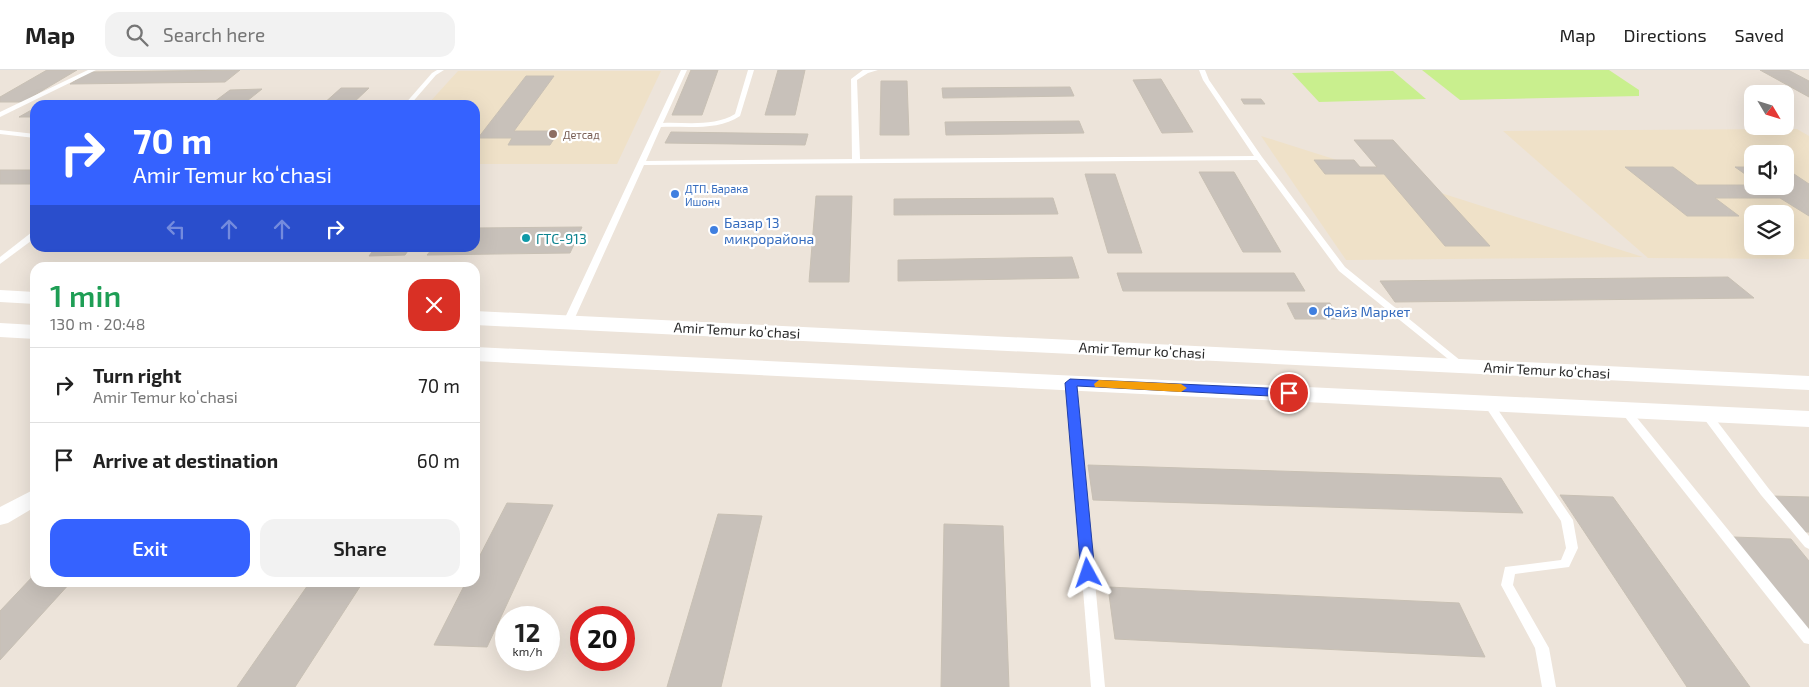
<!DOCTYPE html>
<html lang="en">
<head>
<meta charset="utf-8">
<style>
	body { margin:0; font-family:"Exo 2",sans-serif; background:#f2f2f2; color:#222; height:100vh; display:flex; flex-direction:column; font-size:19px; white-space:nowrap }
	* { box-sizing:border-box; margin:0 }
	p { font-size:16px; color:#767676 }
	.icon { flex:none; width:28px; height:28px; fill:none; stroke:currentColor; stroke-width:2; stroke-linecap:round; stroke-linejoin:round }
	.map { position:relative; flex:1; overflow:hidden }
	.side { position:absolute; left:30px; top:192px; width:450px; height:325px; display:flex; flex-direction:column; background:#fff; border-radius:15px; box-shadow:0 5px 20px #0002 }
	.side>* { flex:none }
	.hud { position:absolute; left:30px; top:30px; width:450px; height:152px; border-radius:15px; box-shadow:0 5px 20px #0002; background:#3562ff; color:#fff; overflow:hidden }
	.needle { width:32px; rotate:128deg }
	.tools { position:absolute; left:1744px; top:15px; display:grid; gap:10px }
	.tools a { display:grid; place-items:center; width:50px; height:50px; border-radius:10px; background:#fff; box-shadow:0 5px 20px #0002; font-size:25px }
	.speed { position:absolute; left:495px; top:536px; display:flex; gap:10px; font-size:25px; font-weight:700; text-align:center }
	.speed>* { display:grid; place-content:center; width:65px; height:65px; border-radius:50%; background:#fff; box-shadow:0 5px 20px #0002; line-height:1 }
	.speed small { font-size:12px; font-weight:400 }
	.speed .limit { border:8px solid #d22; background:#fff; color:#111 }
	.pin { position:absolute; display:grid; place-items:center; width:42px; height:42px; color:#fff; margin:-21px; border:2px solid #fff; border-radius:50%; box-shadow:0 1px 5px #0007 }
	.me { position:absolute; width:55px; margin:-28px; rotate:355deg; stroke-linejoin:round; filter:drop-shadow(0 0 4px #0008) }
	.turn { display:flex; align-items:center; gap:18px; height:105px; padding:0 20px; font-size:22px }
	.turn .icon { width:65px; height:65px; stroke-width:2.5 }
	.turn b { display:block; font-size:35px; line-height:42px }
	.lanes { display:flex; align-items:center; height:48px; padding:0 20px; background:#0003; justify-content:center; gap:25px; direction:ltr }
	.lanes .off { opacity:.35 }
	.round { display:grid; place-items:center; flex:none; width:52px; height:52px; border-radius:15px; background:#f2f2f2 }
	.headline { display:flex; align-items:center; justify-content:space-between; height:85px; padding:0 20px }
	h1 { font-size:30px; font-weight:600; line-height:38px; color:#1e9e55 }
	.button { display:flex; gap:10px; margin-top:auto; padding:10px 20px }
	.button a { flex:1; height:58px; border-radius:15px; background:#3562ff; color:#fff; font-size:20px; font-weight:600; line-height:58px; text-align:center }
	.button a+a { background:#f2f2f2; color:#222 }
	ul { padding:0; list-style:none }
	li { display:flex; align-items:center; gap:15px; height:75px; padding:0 20px; border-top:1px solid #e0e0e0 }
	li div { flex:1 }
	li b { display:block; font-size:19px }
	li em { font-style:normal }
	header { display:flex; align-items:center; gap:30px; box-sizing:border-box; height:70px; padding:0 25px; background:#fff; border-bottom:1px solid #e0e0e0 }
	header strong { font-size:24px }
	nav { display:flex; gap:28px; margin-inline-start:auto; font-size:18px }
	.search { width:350px; height:45px; background:#f2f2f2; display:flex; align-items:center; gap:12px; box-sizing:border-box; padding:0 18px; border-radius:15px; color:#767676; font-size:19px }
	.map>svg:first-child { display:block }
	.education { fill:#efe1c8; fill-rule:evenodd }
	.pitch { fill:#c9ef8e }
	.building { fill:#c8c1ba; stroke:#c8c0b4 }
	.lines { fill:none; stroke-linecap:round; stroke-linejoin:round }
	.service { fill:#fff; fill-rule:evenodd }
	.minor { fill:#fff; fill-rule:evenodd }
	.tertiary { fill:#fff; fill-rule:evenodd }
	.route { fill:#3562ff; stroke:#2240a6 }
	.slow { fill:#f59e0b }
	.education-dot { fill:#8d6e63; stroke:#fff; stroke-width:2 }
	.shop-dot { fill:#3f7fe0; stroke:#fff; stroke-width:2 }
	.culture-dot { fill:#0f9aa8; stroke:#fff; stroke-width:2 }
	.labels { text-anchor:middle; dominant-baseline:central; stroke-width:4.5; stroke-linejoin:round; paint-order:stroke }
	.far-education-label { font-size:11px; fill:#785e54; stroke:#fff; text-anchor:start }
	.far-shop-label { font-size:11px; fill:#366cbe; stroke:#fff; text-anchor:start }
	.shop-label { font-size:14px; fill:#366cbe; stroke:#fff; text-anchor:start }
	.culture-label { font-size:14px; fill:#0d838f; stroke:#fff; text-anchor:start }
	.street-label { font-size:14px; fill:#292929; stroke:#fff }
</style>
</head>
<body>
<header>
<strong>Map</strong>
<div class="search"><svg class="icon" aria-label="search" viewBox="0 0 24 24"><circle cx="10" cy="10" r="6"/><path d="M15 15l6 6"/></svg>Search here</div>
<nav><a>Map</a><a>Directions</a><a>Saved</a></nav>
</header>
<div class="map">
<svg width="1809" height="617" viewBox="0 0 1809 617">
	<rect width="100%" height="100%" fill="#ede4da"/>
	<g class="education">
		<path d="M458,1H661L617,94H475V35H427Z"/>
		<path d="M1797,59L1809,66V189L1648,188L1503,61ZM1752,84H1785V116H1752ZM1752,144H1785V176H1752Z"/>
		<path d="M1261,66L1643,187L1346,190Z"/>
	</g>
	<g class="pitch">
		<path d="M1422,0H1609L1639,20V26L1460,30Z"/>
		<path d="M1393,1L1426,29L1319,32L1292,3Z"/>
	</g>
	<g class="building">
		<path d="M47,0H77L23,32H0V27Z"/>
		<path d="M240,0L225,12L70,14L89,2Z"/>
		<path d="M691,0H718L702,45H672Z"/>
		<path d="M778,0H805L795,45H765Z"/>
		<path d="M1760,0H1788L1809,11V27Z"/>
		<path d="M526,6H554L514,61H559L550,75H508L512,68H478Z"/>
		<path d="M1161,9L1193,62L1162,63L1133,10Z"/>
		<path d="M881,11H907L909,65H880Z"/>
		<path d="M1070,17L1074,26L943,28L942,18Z"/>
		<path d="M341,18H369L351,35H322Z"/>
		<path d="M262,19L242,35H210L230,20Z"/>
		<path d="M1241,29H1261L1265,34H1244Z"/>
		<path d="M35,38V47H19Z"/>
		<path d="M1079,51L1084,63L946,65L945,52Z"/>
		<path d="M671,62L808,64L805,75L665,73Z"/>
		<path d="M1354,70H1393L1490,176H1445L1384,104H1325L1314,90H1354L1360,97H1377Z"/>
		<path d="M1625,97H1673L1697,115H1752V116H1785V98L1809,114V146L1780,128H1715L1739,146H1687Z"/>
		<path d="M1735,97H1752V109Z"/>
		<rect x="0" y="100" width="35" height="14"/>
		<path d="M1199,102H1234L1281,182H1243Z"/>
		<path d="M1085,104H1115L1142,183H1108Z"/>
		<path d="M816,126H852L849,212H809Z"/>
		<path d="M1053,128L1058,144L894,145V129Z"/>
		<path d="M582,157L570,183L427,185L433,178H475V158Z"/>
		<path d="M375,178H419H410L405,185L369,186Z"/>
		<path d="M1072,187L1079,208L898,211V190Z"/>
		<path d="M1117,203H1294L1305,221H1123Z"/>
		<path d="M1728,207L1754,228L1395,232L1380,211Z"/>
		<path d="M1287,233H1330L1339,249H1295Z"/>
		<path d="M1088,395L1501,408L1523,443L1093,430Z"/>
		<path d="M1560,425L1613,427L1750,617H1687Z"/>
		<path d="M1771,426L1809,427V462H1803Z"/>
		<path d="M507,433L553,435L487,577L434,575L466,512H475V495Z"/>
		<path d="M718,444L762,446L721,617H667Z"/>
		<path d="M944,454L1003,456L1009,617H941Z"/>
		<path d="M1733,467L1791,469L1809,491V561Z"/>
		<path d="M35,504V512H71L0,590V541Z"/>
		<path d="M310,512H363L295,617H237Z"/>
		<path d="M1108,517L1459,533L1485,587L1115,569Z"/>
	</g>
	<g class="lines">
		<g class="service">
			<path d="M88,0H96L0,47V42Z"/>
			<path d="M437,0H444L436,5L410,35H404L432,3Z"/>
			<path d="M681,0H687L663,53C686,52 714,57 735,44L748,0H754L740,46C718,61 687,56 661,57L646,91L852,89L851,9L863,0H878L868,3L857,10L860,89L1254,86L1203,10L1199,0H1205L1209,10L1262,87L1345,197L1466,295L1461,298L1458,297L1339,201L1257,90L644,95L573,252L568,255L565,254L563,252Z"/>
			<path d="M0,60L35,64V68L0,64Z"/>
			<path d="M32,162H35V168L0,194V187Z"/>
			<path d="M1071,310L1076,313L1105,617H1091L1066,313Z"/>
			<path d="M1488,330L1492,331L1573,450L1578,478L1569,497L1515,504L1513,515L1549,578L1556,617H1542L1535,578L1501,515L1505,497L1561,490L1566,478L1561,451L1483,333Z"/>
			<path d="M1625,337L1629,338L1809,559V574L1804,573L1621,342L1620,340Z"/>
			<path d="M1706,341L1710,342L1769,419L1809,466V479L1805,477L1761,425L1702,346L1701,344Z"/>
		</g>
		<path class="minor" d="M35,419V437L8,453L0,455V437Z"/>
		<g class="tertiary">
			<path d="M0,220L35,222V234L0,232Z"/>
			<path d="M475,241L1809,306V320L475,255Z"/>
			<path d="M0,253L35,255V269L0,267Z"/>
			<path d="M475,277L1809,341V357L475,291Z"/>
		</g>
	</g>
	<path class="route" d="M1070,309L1289,319L1295,323L1289,327L1077,316L1095,503L1093,507L1088,508L1083,507L1081,503L1065,313Z"/>
	<path class="slow" d="M1099,310L1181,314L1187,318L1181,322L1095,317L1094,314Z"/>
	<circle class="education-dot" cx="553" cy="64" r="5"/>
	<g class="shop-dot">
		<circle cx="675" cy="124" r="5"/>
		<circle cx="714" cy="160" r="5"/>
		<circle cx="1313" cy="241" r="5"/>
	</g>
	<circle class="culture-dot" cx="526" cy="168" r="5"/>
	<g class="labels">
		<g class="far-education-label">
			<text x="563" y="64">Детсад</text>
		</g>
		<g class="far-shop-label">
			<text x="685" y="118">ДТП. Барака<tspan x="685" dy="13">Ишонч</tspan></text>
		</g>
		<g class="shop-label">
			<text x="724" y="152">Базар 13<tspan x="724" dy="16">микрорайона</tspan></text>
			<text x="1323" y="241">Файз Маркет</text>
		</g>
		<g class="culture-label">
			<text x="536" y="168">ГТС-913</text>
		</g>
		<g class="street-label">
			<text transform="translate(737 260) rotate(3)">Amir Temur koʻchasi</text>
			<text transform="translate(1142 280) rotate(3)">Amir Temur koʻchasi</text>
			<text transform="translate(1547 300) rotate(3)">Amir Temur koʻchasi</text>
		</g>
	</g>
</svg>
<div class="tools">
<a><svg class="needle" viewBox="-14 -14 28 28"><path d="M0-13l5 13h-10z" fill="#e53935"/><path d="M0 13l5-13h-10z" fill="#767676"/></svg></a>
<a><svg class="icon" aria-label="sound" viewBox="0 0 24 24"><path d="M4 9h4l5-4v14l-5-4H4zM17 9q2 3 0 6"/></svg></a>
<a><svg class="icon" aria-label="layers" viewBox="0 0 24 24"><path d="M12 4l9 5-9 5-9-5zM3 14l9 5 9-5"/></svg></a>
</div>
<div class="speed"><div>12<small>km/h</small></div><div class="limit">20</div></div>
<div class="pin" style="left:1289px;top:323px;background:#d93025"><svg class="icon" aria-label="arrive" viewBox="0 0 24 24"><path d="M6 21V4h12l-3 4 3 4H6"/></svg></div>
<svg class="me" style="left:1088px;top:503px" viewBox="-20 -20 40 40"><path d="M0-17L14 15 0 8-14 15z" fill="#3562ff" stroke="#fff" stroke-width="4"/></svg>
<div class="hud">
<div class="turn"><svg class="icon" aria-label="right" viewBox="0 0 24 24"><path d="M7 20v-9h11M14 6l5 5-5 5"/></svg><div><b>70 m</b>Amir Temur koʻchasi</div></div>
<div class="lanes"><svg class="icon off" aria-label="left" viewBox="0 0 24 24"><path d="M17 20v-9H6M10 6l-5 5 5 5"/></svg><svg class="icon off" aria-label="ahead" viewBox="0 0 24 24"><path d="M12 20V5M6 11l6-6 6 6"/></svg><svg class="icon off" aria-label="ahead" viewBox="0 0 24 24"><path d="M12 20V5M6 11l6-6 6 6"/></svg><svg class="icon" aria-label="right" viewBox="0 0 24 24"><path d="M7 20v-9h11M14 6l5 5-5 5"/></svg></div>
</div>
<section class="side">
<div class="headline"><div><h1>1 min</h1><p>130 m · 20:48</p></div><a class="round" style="background:#d93025;color:#fff"><svg class="icon" aria-label="close" viewBox="0 0 24 24"><path d="M6 6l12 12M18 6L6 18"/></svg></a></div>
<ul>
<li><svg class="icon" aria-label="right" viewBox="0 0 24 24"><path d="M7 20v-9h11M14 6l5 5-5 5"/></svg><div><b>Turn right</b><p>Amir Temur koʻchasi</p></div><em>70 m</em></li>
<li><svg class="icon" aria-label="arrive" viewBox="0 0 24 24"><path d="M6 21V4h12l-3 4 3 4H6"/></svg><div><b>Arrive at destination</b></div><em>60 m</em></li>
</ul>
<div class="button"><a>Exit</a><a>Share</a></div>
</section>
</div>
</body>
</html>
